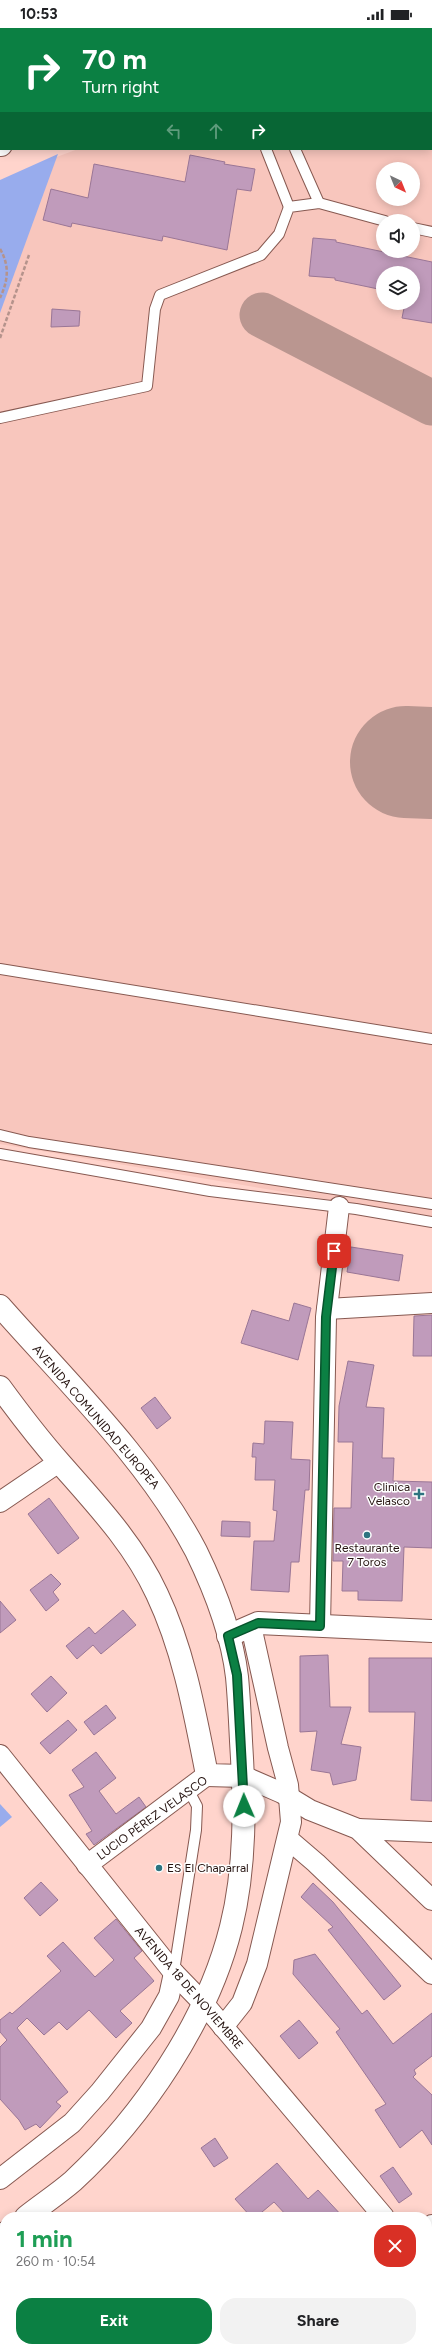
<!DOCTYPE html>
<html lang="en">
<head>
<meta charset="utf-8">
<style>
	body { margin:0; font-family:Figtree,sans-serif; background:#f2f2f2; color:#202124; height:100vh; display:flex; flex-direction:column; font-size:15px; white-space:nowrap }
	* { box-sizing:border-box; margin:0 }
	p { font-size:13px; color:#757577 }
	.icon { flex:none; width:22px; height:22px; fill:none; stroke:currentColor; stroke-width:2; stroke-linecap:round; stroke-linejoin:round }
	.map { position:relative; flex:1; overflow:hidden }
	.panel { position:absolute; left:0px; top:2184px; width:432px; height:140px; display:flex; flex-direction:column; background:#fff; border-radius:16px 16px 0 0; box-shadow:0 2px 10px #0003 }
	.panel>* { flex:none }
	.guide { position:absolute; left:0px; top:0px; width:432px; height:122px; box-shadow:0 2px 10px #0003; background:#0b8043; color:#fff; overflow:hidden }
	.needle { width:26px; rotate:137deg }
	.controls { position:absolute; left:376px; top:134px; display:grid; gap:8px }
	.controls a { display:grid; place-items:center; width:44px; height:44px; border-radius:50%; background:#fff; box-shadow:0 2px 10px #0003; font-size:20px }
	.pin { position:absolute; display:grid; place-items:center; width:34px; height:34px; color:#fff; margin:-17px; border-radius:8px; box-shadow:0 2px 6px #0006 }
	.me { position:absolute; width:44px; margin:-22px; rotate:359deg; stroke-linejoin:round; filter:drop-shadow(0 0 3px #0008) }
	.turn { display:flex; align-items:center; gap:14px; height:84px; padding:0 16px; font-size:18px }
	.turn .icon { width:52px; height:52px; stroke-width:2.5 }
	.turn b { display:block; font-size:28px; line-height:34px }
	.lanes { display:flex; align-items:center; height:38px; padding:0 16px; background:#0003; justify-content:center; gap:20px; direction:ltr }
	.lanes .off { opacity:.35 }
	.round { display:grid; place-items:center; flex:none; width:42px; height:42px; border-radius:16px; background:#f2f2f2 }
	.headline { display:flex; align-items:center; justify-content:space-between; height:68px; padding:0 16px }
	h1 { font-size:24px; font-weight:700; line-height:30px; color:#1e9e55 }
	.cta { display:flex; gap:8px; margin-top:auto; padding:8px 16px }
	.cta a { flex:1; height:46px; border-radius:16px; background:#0b8043; color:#fff; font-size:16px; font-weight:700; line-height:46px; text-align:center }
	.cta a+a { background:#f2f2f2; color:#202124 }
	.status { display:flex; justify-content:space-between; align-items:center; height:28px; padding:0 20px; background:#fff; direction:ltr }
	.status svg { height:11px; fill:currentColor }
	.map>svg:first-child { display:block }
	.built { fill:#f8c6bd; fill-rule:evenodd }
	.green { fill:#98aced }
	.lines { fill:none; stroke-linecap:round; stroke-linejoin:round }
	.taxiway { stroke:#ba9690; stroke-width:45 }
	.runway { stroke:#ba9690; stroke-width:112 }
	.building { fill:#c09bbb; stroke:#9a7696 }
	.lane-casing { stroke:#875951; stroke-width:12 }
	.street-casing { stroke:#875951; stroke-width:22 }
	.secondary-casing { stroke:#875951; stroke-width:24 }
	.primary-casing { stroke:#875951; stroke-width:24 }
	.path { stroke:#b5938c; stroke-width:2.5; stroke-dasharray:4 2; stroke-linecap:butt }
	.lane { stroke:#fff; stroke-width:10 }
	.street { stroke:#fff; stroke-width:20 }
	.secondary { stroke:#fff; stroke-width:22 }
	.primary { stroke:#fff; stroke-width:22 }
	.route-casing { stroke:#07532c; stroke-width:10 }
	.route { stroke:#0b8043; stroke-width:7 }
	.poi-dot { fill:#2d7480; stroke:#fff; stroke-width:1.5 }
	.labels { text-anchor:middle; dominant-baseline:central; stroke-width:3; stroke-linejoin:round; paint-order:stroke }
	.street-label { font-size:12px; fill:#24120f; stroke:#fff }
	.poi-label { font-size:12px; fill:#24120f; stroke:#fff; text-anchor:end }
</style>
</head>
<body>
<div class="status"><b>10:53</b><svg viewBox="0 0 49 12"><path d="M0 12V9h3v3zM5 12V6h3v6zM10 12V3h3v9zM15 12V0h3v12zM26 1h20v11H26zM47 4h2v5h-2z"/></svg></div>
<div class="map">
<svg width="432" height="2324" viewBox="0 0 432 2324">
	<rect width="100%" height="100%" fill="#ffd4cc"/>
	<g class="built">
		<path d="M337,0H432V1189L0,1116V277L54,130L78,121H431V1H335ZM383,141H413V171H383ZM383,193H413V223H383ZM383,245H413V275H383Z"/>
		<path d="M5,2260V2319H115L116,2320L111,2324H87L83,2319L76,2324H0V2263Z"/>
	</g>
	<g class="green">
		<path d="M0,0H202L1,1L0,100Z"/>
		<path d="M58,126L0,285V152Z"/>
		<path d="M0,1776L12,1789L0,1799Z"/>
	</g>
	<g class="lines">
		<path class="taxiway" d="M262,287L432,375"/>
		<path class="runway" d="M406,734L432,735"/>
	</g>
	<g class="building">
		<path d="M190,127L225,134L224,136L255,141L251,163L237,161L227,222L163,208L162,213L72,195L71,199L43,192L51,161L88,170L94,136L185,154Z"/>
		<path d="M313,210L336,212V214L432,234V295L402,290L405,275H413V245H383V262L335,252V250L309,248Z"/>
		<path d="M52,281L80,283L79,298L51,299Z"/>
		<path d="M351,1219L403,1227L399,1253L347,1244Z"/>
		<path d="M294,1275L311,1280L298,1332L241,1315L252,1282L289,1293Z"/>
		<path d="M432,1287V1328H413L414,1288Z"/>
		<path d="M348,1333L374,1337L366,1379L384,1380L382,1430H394L393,1453L432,1454V1520L404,1519L402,1573L358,1572V1563H342L343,1533H333L334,1480H351L353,1414H338L339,1378Z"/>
		<path d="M155,1369L171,1390L157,1401L141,1380Z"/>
		<path d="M265,1393L293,1394L291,1431L310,1432L309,1462H305L299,1534H291L289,1564L251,1562L254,1513H274L277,1483L273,1482L275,1452H255L256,1429H252L253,1415L264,1416Z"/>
		<path d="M49,1470L79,1510L58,1526L28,1486Z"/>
		<path d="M222,1493L250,1494V1509L221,1508Z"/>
		<path d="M51,1546L61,1556L53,1564L59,1572L46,1583L30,1562Z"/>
		<path d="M0,1573L16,1592L0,1605Z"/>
		<path d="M123,1582L136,1597L101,1626L93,1617L77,1631L66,1618L89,1599L95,1606Z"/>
		<path d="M328,1627L330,1679H351L341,1716L361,1719L356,1752L333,1757L330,1745L311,1742L317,1703L300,1704V1628Z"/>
		<path d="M369,1630H432V1773L411,1772L415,1684H369Z"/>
		<path d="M51,1648L67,1665L47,1684L31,1666Z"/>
		<path d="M106,1677L116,1690L94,1707L84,1694Z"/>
		<path d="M68,1692L77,1702L50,1726L40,1715Z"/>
		<path d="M96,1724L116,1750L99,1763L116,1786L139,1769L146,1779L94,1817L86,1806L92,1803L69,1767L84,1759L72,1742Z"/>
		<path d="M41,1854L58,1872L40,1888L24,1870Z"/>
		<path d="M313,1855L333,1874L401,1958L384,1972L328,1902L333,1899L301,1869Z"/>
		<path d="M116,1891L142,1923L134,1930L154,1953L120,1983L132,1995L116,2010L89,1982L67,2002L59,1994L44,2007L27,1990L17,2000L68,2064L56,2074L61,2078L40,2100L36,2096L25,2102L19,2092L0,2071V2019L7,2012L0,2004V1992L10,1984L12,1986L61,1943L47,1928L63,1914L95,1949L114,1932L94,1910Z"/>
		<path d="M315,1926L362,1986L367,1982L393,2016L432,1985V2028L414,2042L416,2046L413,2049L432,2067V2117L422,2102L400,2120L375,2082L386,2076L336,2004L340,2001L293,1946L294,1932Z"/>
		<path d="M299,1992L318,2015L299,2031L280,2008Z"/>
		<path d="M215,2110L228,2130L214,2139L201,2120Z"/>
		<path d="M277,2135L308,2171L318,2162L343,2189H288L274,2174L256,2189H251L235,2171Z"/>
		<path d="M393,2139L412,2166L399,2175L380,2148Z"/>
	</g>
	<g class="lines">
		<defs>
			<g id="lane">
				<path d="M266,121L289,179"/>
				<path d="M295,121L319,175"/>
				<path d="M413,200L432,204"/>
				<path d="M0,390L147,358L155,281L160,267L261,227L279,206L289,179L319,175L385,193"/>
				<path d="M0,941L432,1011"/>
				<path d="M0,1107L29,1114L432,1176"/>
				<path d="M0,1126L210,1163L356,1181L432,1194"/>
				<path d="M174,1943L196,1802L197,1778L188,1761"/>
			</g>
			<g id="street">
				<path d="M327,1281L432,1275"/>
				<path d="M0,1474L59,1434"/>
				<path d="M320,1598L326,1289L339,1179"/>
				<path d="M0,1727L174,1945L204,1976L384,2189"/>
				<path d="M243,1748L282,1765L310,1782L358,1801L432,1872"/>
				<path d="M358,1801L432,1804"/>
				<path d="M288,1811L316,1835L432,1946"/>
				<path d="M87,1837L207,1747"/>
				<path d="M223,1999L242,1975L257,1936L291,1794L288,1757L278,1720L251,1598"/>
				<path d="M0,2151L72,2095L100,2064L151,2000L169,1968L174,1945"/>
				<path d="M427,2201L432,2197"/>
				<path d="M274,2324L280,2319"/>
			</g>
			<g id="secondary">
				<path d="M0,1359C19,1385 39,1411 60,1435C96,1476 134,1516 157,1566C184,1623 195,1686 207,1747L243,1748"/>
				<path d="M228,1608L258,1595L432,1603"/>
			</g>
			<g id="primary">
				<path d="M235,1L238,0"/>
				<path d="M0,117H1"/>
				<path d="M0,1278C67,1354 149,1433 196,1523C215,1562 232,1606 237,1649C239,1670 240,1692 241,1713C245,1774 246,1839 231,1899C208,1992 143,2088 73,2153C58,2166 41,2177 26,2189"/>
				<path d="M0,2209L5,2205"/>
			</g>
		</defs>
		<use href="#lane" class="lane-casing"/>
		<use href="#street" class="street-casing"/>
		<use href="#secondary" class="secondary-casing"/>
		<use href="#primary" class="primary-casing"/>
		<g class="path">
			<path d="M0,221C10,238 8,253 0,270"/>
			<path d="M0,310L29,227"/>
		</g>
		<use href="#lane" class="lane"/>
		<use href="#street" class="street"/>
		<use href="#secondary" class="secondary"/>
		<use href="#primary" class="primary"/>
	</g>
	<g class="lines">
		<defs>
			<path id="route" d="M244,1778L237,1647L228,1608L258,1595L320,1598L326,1289L334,1223"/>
		</defs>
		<use href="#route" class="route-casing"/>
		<use href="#route" class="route"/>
	</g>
	<g class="poi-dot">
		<path d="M417 1460h4v4h4v4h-4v4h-4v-4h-4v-4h4z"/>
		<circle cx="367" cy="1507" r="4"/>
		<circle cx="159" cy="1840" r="4"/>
	</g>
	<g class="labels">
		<g class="street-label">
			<text transform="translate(96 1389) rotate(49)">AVENIDA COMUNIDAD EUROPEA</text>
			<text transform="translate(152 1790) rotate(-36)">LUCIO PÉREZ VELASCO</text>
			<text transform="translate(189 1960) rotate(49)">AVENIDA 18 DE NOVIEMBRE</text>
		</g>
		<g class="poi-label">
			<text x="410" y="1459">Clinica<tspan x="410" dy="14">Velasco</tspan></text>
			<text x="367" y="1520" text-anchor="middle">Restaurante<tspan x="367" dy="14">7 Toros</tspan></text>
			<text x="167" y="1840" text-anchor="start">ES El Chaparral</text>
		</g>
	</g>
</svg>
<div class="controls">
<a><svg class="needle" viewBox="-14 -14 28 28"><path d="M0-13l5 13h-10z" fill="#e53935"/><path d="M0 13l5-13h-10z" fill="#757577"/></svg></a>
<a><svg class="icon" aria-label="sound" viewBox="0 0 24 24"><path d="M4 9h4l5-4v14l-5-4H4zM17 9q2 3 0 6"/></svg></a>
<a><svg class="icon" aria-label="layers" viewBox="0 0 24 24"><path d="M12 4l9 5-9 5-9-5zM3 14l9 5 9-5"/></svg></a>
</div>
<div class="pin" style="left:334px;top:1223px;background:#d93025"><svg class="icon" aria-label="arrive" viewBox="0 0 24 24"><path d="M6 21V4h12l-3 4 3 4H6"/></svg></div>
<svg class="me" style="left:244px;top:1778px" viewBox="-20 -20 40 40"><circle r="19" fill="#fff"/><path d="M0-13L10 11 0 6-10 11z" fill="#0b8043"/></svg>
<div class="guide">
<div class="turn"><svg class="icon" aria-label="right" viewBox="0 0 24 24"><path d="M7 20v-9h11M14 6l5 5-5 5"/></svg><div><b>70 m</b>Turn right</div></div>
<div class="lanes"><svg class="icon off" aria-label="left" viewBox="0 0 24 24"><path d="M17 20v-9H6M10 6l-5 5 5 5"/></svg><svg class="icon off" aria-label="ahead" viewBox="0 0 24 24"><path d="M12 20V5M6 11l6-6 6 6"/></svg><svg class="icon" aria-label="right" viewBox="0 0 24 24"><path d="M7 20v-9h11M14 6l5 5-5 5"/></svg></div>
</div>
<section class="panel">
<div class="headline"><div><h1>1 min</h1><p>260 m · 10:54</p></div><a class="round" style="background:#d93025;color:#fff"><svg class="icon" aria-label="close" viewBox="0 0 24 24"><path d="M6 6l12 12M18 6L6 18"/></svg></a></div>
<div class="cta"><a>Exit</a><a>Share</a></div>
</section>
</div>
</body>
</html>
